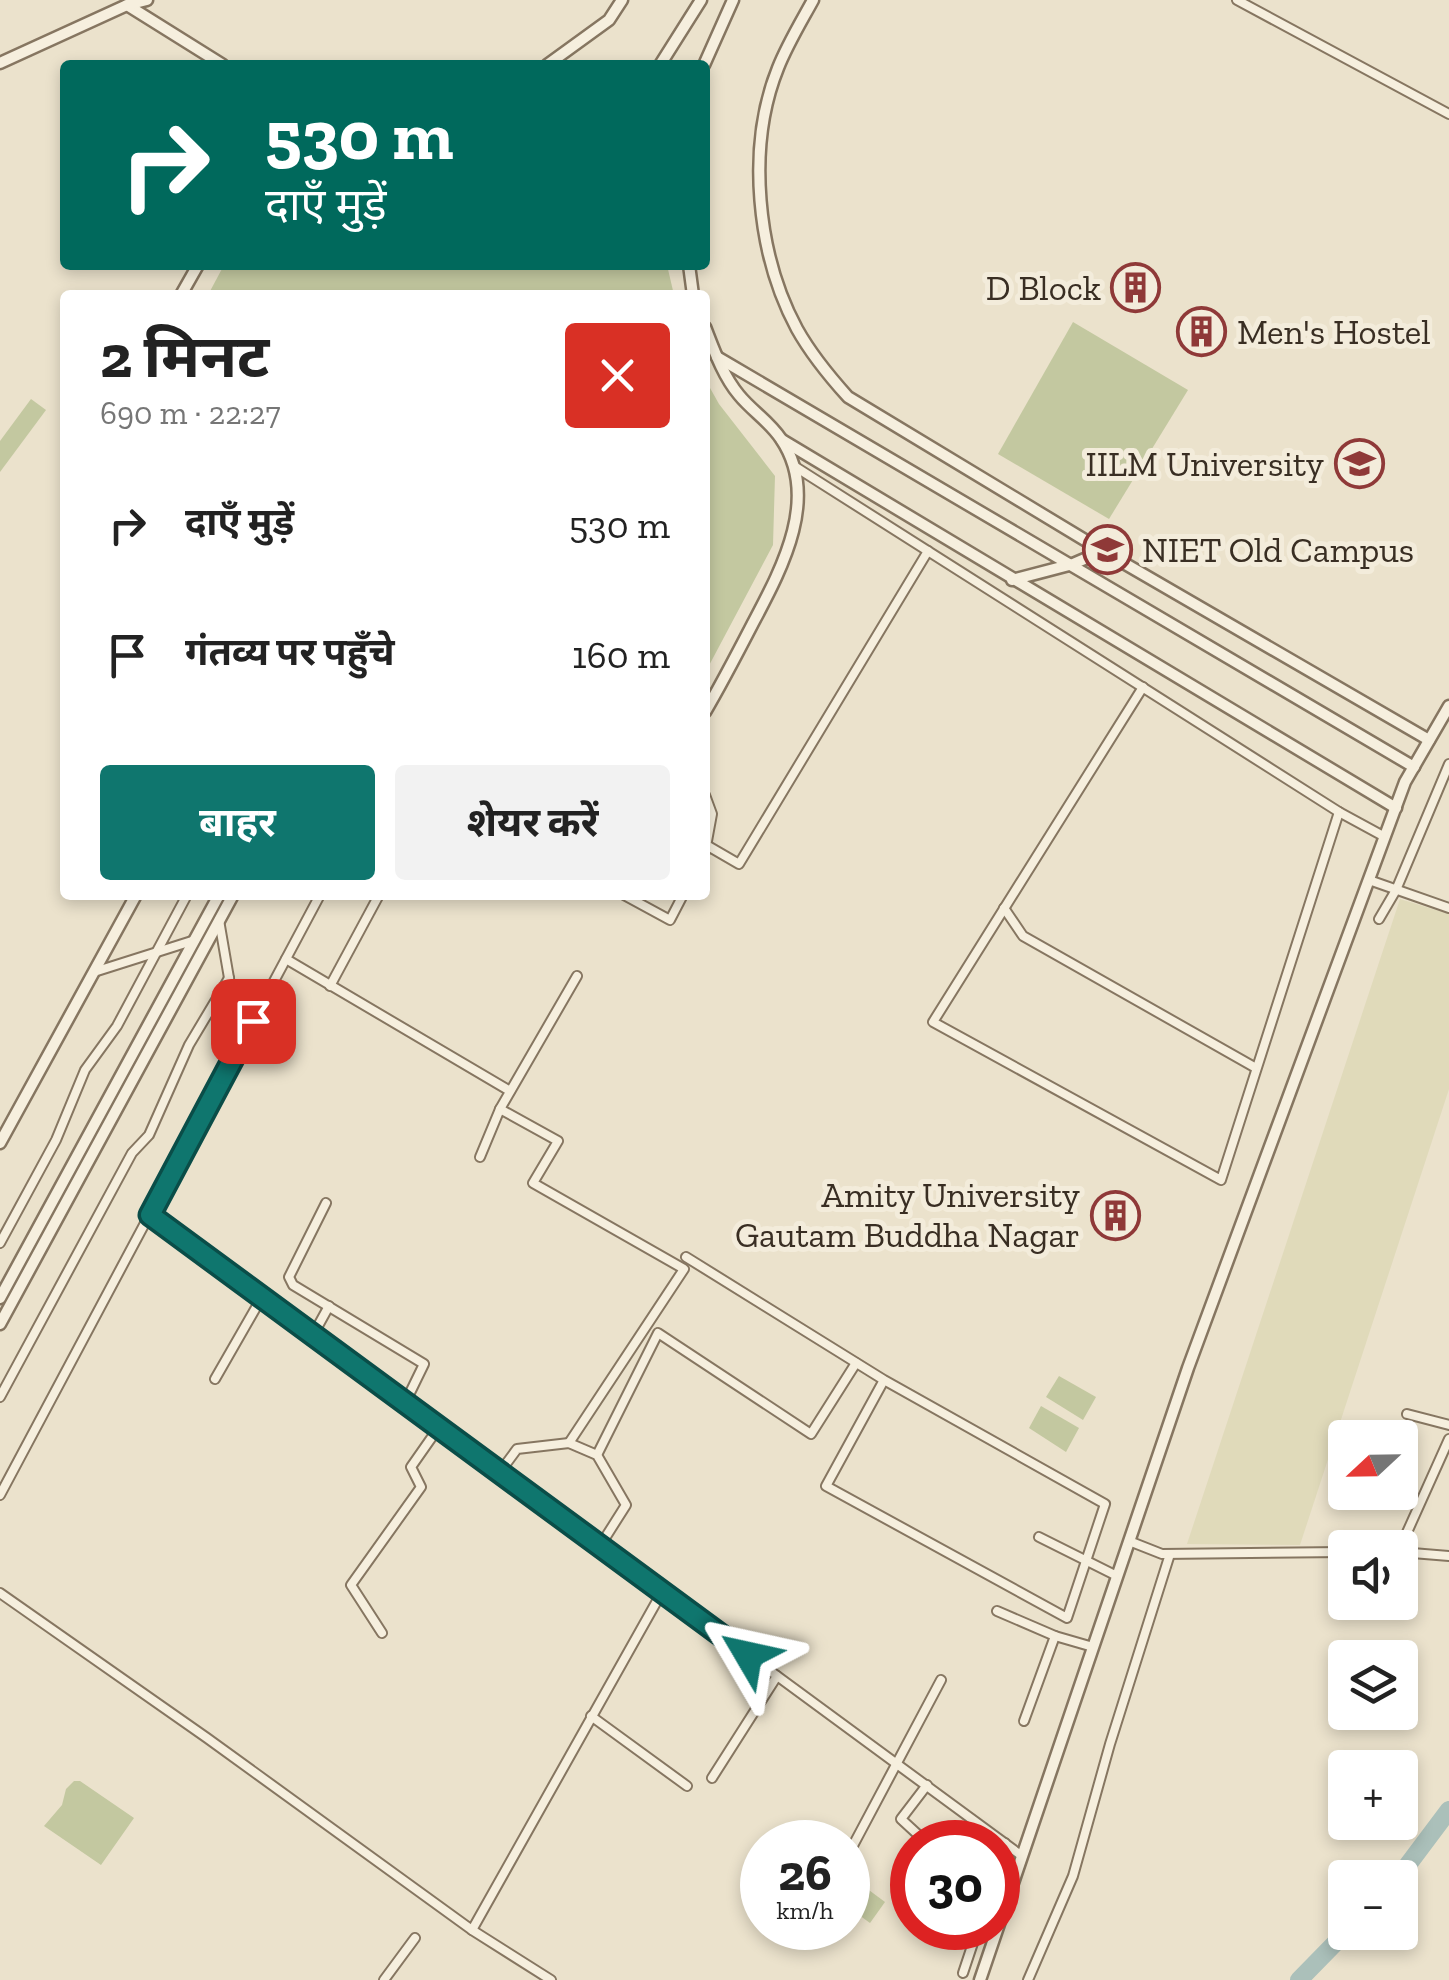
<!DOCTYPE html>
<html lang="hi">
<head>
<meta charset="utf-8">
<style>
	body { margin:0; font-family:"Zilla Slab","Noto Sans Devanagari",serif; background:#f2f2f2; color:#222; height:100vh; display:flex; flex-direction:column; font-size:38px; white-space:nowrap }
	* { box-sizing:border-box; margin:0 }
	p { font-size:32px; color:#767676 }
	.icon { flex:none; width:55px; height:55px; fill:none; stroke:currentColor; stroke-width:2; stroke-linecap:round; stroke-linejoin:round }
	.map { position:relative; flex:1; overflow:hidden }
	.panel { position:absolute; left:60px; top:290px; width:650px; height:610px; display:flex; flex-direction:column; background:#fff; border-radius:10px; box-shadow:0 5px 15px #0003 }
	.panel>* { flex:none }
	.banner { position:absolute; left:60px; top:60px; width:650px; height:210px; border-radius:10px; box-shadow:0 5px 15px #0003; background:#00695c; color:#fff; overflow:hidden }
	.needle { width:65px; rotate:248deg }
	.tools { position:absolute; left:1328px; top:1420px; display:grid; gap:20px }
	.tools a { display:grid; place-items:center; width:90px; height:90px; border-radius:10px; background:#fff; box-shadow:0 5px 15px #0003; font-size:50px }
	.speed { position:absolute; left:740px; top:1820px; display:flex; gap:20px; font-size:50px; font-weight:700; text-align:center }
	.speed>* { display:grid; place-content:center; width:130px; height:130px; border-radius:50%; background:#fff; box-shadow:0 5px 15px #0003; line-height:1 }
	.speed small { font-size:25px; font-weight:400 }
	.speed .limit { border:15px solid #d22; background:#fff; color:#111 }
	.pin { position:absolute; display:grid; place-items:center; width:85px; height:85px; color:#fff; margin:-42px; border-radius:20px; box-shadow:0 5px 15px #0006 }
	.me { position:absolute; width:110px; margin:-55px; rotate:306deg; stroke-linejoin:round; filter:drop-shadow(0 0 8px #0008) }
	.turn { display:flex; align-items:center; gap:35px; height:210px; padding:0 40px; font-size:45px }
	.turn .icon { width:130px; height:130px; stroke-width:2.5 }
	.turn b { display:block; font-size:70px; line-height:85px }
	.round { display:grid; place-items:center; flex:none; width:105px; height:105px; border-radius:10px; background:#f2f2f2 }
	.headline { display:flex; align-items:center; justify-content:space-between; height:170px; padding:0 40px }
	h1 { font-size:60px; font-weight:700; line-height:75px }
	.primary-button { display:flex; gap:20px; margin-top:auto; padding:20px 40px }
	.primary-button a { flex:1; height:115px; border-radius:10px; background:#0f766e; color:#fff; font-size:40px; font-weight:700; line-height:115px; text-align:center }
	.primary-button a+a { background:#f2f2f2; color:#222 }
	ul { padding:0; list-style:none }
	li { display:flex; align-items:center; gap:30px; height:130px; padding:0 40px }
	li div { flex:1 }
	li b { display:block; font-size:38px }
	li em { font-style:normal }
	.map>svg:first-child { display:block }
	.farmland { fill:#e0daba }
	.green { fill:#c3c8a0 }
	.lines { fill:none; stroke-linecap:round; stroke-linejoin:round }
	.river { stroke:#abc0ba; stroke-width:18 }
	.minor-casing { stroke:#867661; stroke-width:12 }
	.tertiary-casing { stroke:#867661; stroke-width:15 }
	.minor { stroke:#f6efde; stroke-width:8 }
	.tertiary { stroke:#f6efde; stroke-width:10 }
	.route-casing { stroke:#0a4d48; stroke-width:25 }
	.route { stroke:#0f766e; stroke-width:18 }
	.labels { text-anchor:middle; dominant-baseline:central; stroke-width:10; stroke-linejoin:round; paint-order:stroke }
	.poi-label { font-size:35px; fill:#392e23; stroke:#f3ecdb; text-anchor:end }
</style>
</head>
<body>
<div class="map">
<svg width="1449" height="1980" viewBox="0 0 1449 1980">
	<rect width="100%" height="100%" fill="#ebe2cc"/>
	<path class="farmland" d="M1400,899L1449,914V1089L1300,1545L1187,1544Z"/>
	<g class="green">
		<path d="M224,265H667L674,295H208Z"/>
		<path d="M1073,322L1188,390L1109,519L998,454Z"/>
		<path d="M705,379L719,404L775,476L773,545L705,673Z"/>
		<path d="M31,399L46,410L0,472V441Z"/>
		<path d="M1059,1376L1096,1397L1083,1420L1046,1397Z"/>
		<path d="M1041,1406L1079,1428L1066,1452L1029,1428Z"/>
		<path d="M74,1781H80L134,1818L101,1865L44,1826L62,1805L66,1789Z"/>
		<path d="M850,1876L885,1902L870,1923L848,1907Z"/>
	</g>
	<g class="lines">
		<g class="river">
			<path d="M1398,1878L1449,1810"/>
			<path d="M1299,1980L1346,1932"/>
		</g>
		<defs>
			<g id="minor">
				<path d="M1237,0L1449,114"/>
				<path d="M794,466L1339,812L1385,837"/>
				<path d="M1143,687L933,1022L1221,1180L1339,812"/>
				<path d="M705,795L712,814L705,852"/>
				<path d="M708,846L739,864L928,551"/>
				<path d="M1369,880L1449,908"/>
				<path d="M624,895L670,920L683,895"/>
				<path d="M1004,908L1023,936L1256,1068"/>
				<path d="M1379,919L1396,890L1449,764"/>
				<path d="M219,920L229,978L236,1049"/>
				<path d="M286,959L510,1091"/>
				<path d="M94,972L195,940"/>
				<path d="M330,986L379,895"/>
				<path d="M480,1157L500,1109"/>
				<path d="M326,1203L289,1277L293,1285L424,1364L405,1403"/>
				<path d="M150,1215L1022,1856"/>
				<path d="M0,1243L56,1140L85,1070L117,1026L187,895"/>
				<path d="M686,1257L884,1380L1105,1504L1067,1618L826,1486L884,1380"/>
				<path d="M313,1335L329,1306"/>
				<path d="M215,1379L262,1297"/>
				<path d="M0,1397L132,1153L149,1135L189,1045L229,978"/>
				<path d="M1407,1414L1449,1425"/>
				<path d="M569,1443L684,1269L533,1183L558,1141L500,1109L577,976"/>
				<path d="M597,1455L658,1333L811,1434L856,1363"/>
				<path d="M500,1472L517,1449L569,1443L597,1455L626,1505L600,1546"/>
				<path d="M0,1495L320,895"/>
				<path d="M1039,1537L1117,1576"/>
				<path d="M1129,1541L1162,1554L1345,1552"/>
				<path d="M1400,1548L1449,1439"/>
				<path d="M1400,1552L1449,1556"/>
				<path d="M0,1593L207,1738L472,1930L551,1980"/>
				<path d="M997,1611L1055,1636L1093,1647"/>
				<path d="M382,1633L351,1585L421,1487L411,1467L439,1427"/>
				<path d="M591,1716L687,1786"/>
				<path d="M1024,1721L1055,1636"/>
				<path d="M712,1778L777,1676"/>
				<path d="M926,1842L901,1819L927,1785"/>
				<path d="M848,1855L941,1680"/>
				<path d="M998,1867L1005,1843"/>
				<path d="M472,1930L662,1592"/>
				<path d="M963,1973L978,1928"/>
				<path d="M384,1980L415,1938"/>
				<path d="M1028,1980L1073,1876L1110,1744L1170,1554"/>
			</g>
			<g id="tertiary">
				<path d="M813,0C801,22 787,45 778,68C746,147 757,255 797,329C811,354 829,376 848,397L1103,551L1429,740"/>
				<path d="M127,5L223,65"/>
				<path d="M0,63L127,5L147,0"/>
				<path d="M547,65L609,20L622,0"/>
				<path d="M660,65L701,0"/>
				<path d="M704,65L733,0"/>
				<path d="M689,265L693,295"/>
				<path d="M181,295L198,265"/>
				<path d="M705,327C714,350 723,376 739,395C752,411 769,421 781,439C821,498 781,570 752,625C737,654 722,683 705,712"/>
				<path d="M717,357L1414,767"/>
				<path d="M782,440L1396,808"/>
				<path d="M1012,580L1073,564L1103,551"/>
				<path d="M0,1143L136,895"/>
				<path d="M0,1298L219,895"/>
				<path d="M0,1324L233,895"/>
				<path d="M980,1980L1188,1368L1405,782L1449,706"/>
			</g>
		</defs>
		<use href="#minor" class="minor-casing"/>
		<use href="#tertiary" class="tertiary-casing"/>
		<use href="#minor" class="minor"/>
		<use href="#tertiary" class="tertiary"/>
	</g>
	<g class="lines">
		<defs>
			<path id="route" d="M253,1021L150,1215L748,1655"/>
		</defs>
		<use href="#route" class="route-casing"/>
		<use href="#route" class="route"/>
	</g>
	<defs>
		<symbol id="building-ring" viewBox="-11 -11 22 22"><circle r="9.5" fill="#f3ecdb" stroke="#8f3938" stroke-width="1.5"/><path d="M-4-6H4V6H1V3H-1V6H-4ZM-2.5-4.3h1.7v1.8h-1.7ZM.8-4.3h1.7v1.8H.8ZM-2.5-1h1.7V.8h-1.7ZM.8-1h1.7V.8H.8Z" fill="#8f3938"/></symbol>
		<symbol id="university-ring" viewBox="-11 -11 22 22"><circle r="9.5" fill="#f3ecdb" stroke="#8f3938" stroke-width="1.5"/><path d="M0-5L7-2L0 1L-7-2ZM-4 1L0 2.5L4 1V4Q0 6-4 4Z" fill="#8f3938"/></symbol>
	</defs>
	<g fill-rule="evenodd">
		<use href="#building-ring" x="1108" y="260" width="55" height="55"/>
		<use href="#building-ring" x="1174" y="304" width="55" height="55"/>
		<use href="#university-ring" x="1332" y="436" width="55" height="55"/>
		<use href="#university-ring" x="1080" y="522" width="55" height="55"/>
		<use href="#building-ring" x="1088" y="1188" width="55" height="55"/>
	</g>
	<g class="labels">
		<g class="poi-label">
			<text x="1101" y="288">D Block</text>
			<text x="1237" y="332" text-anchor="start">Men's Hostel</text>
			<text x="1324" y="464">IILM University</text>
			<text x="1142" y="550" text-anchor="start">NIET Old Campus</text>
			<text x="1080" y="1195">Amity University<tspan x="1080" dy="40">Gautam Buddha Nagar</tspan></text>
		</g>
	</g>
</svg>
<div class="tools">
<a><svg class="needle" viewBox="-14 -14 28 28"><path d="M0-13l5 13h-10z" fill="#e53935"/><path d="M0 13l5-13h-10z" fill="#767676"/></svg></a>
<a><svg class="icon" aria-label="sound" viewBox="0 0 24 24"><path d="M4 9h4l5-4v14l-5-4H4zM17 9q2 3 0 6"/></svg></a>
<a><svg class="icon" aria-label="layers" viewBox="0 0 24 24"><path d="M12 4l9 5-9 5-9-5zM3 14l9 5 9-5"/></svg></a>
<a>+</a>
<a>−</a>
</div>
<div class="speed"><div>26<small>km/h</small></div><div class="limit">30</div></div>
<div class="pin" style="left:253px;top:1021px;background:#d93025"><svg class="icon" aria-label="arrive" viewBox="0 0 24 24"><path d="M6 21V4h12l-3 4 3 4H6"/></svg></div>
<svg class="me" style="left:748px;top:1655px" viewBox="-20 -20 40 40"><path d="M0-17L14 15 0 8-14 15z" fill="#0f766e" stroke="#fff" stroke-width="4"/></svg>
<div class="banner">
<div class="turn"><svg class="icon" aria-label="right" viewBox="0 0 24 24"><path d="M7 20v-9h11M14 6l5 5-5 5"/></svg><div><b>530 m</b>दाएँ मुड़ें</div></div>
</div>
<section class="panel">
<div class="headline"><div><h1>2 मिनट</h1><p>690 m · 22:27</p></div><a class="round" style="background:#d93025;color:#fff"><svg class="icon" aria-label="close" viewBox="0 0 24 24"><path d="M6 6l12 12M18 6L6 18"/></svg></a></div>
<ul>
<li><svg class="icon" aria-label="right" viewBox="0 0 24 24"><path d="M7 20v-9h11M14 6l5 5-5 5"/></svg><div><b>दाएँ मुड़ें</b></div><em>530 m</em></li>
<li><svg class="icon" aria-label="arrive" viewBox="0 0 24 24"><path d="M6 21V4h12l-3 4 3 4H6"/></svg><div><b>गंतव्य पर पहुँचे</b></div><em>160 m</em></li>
</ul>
<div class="primary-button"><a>बाहर</a><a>शेयर करें</a></div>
</section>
</div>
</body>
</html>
